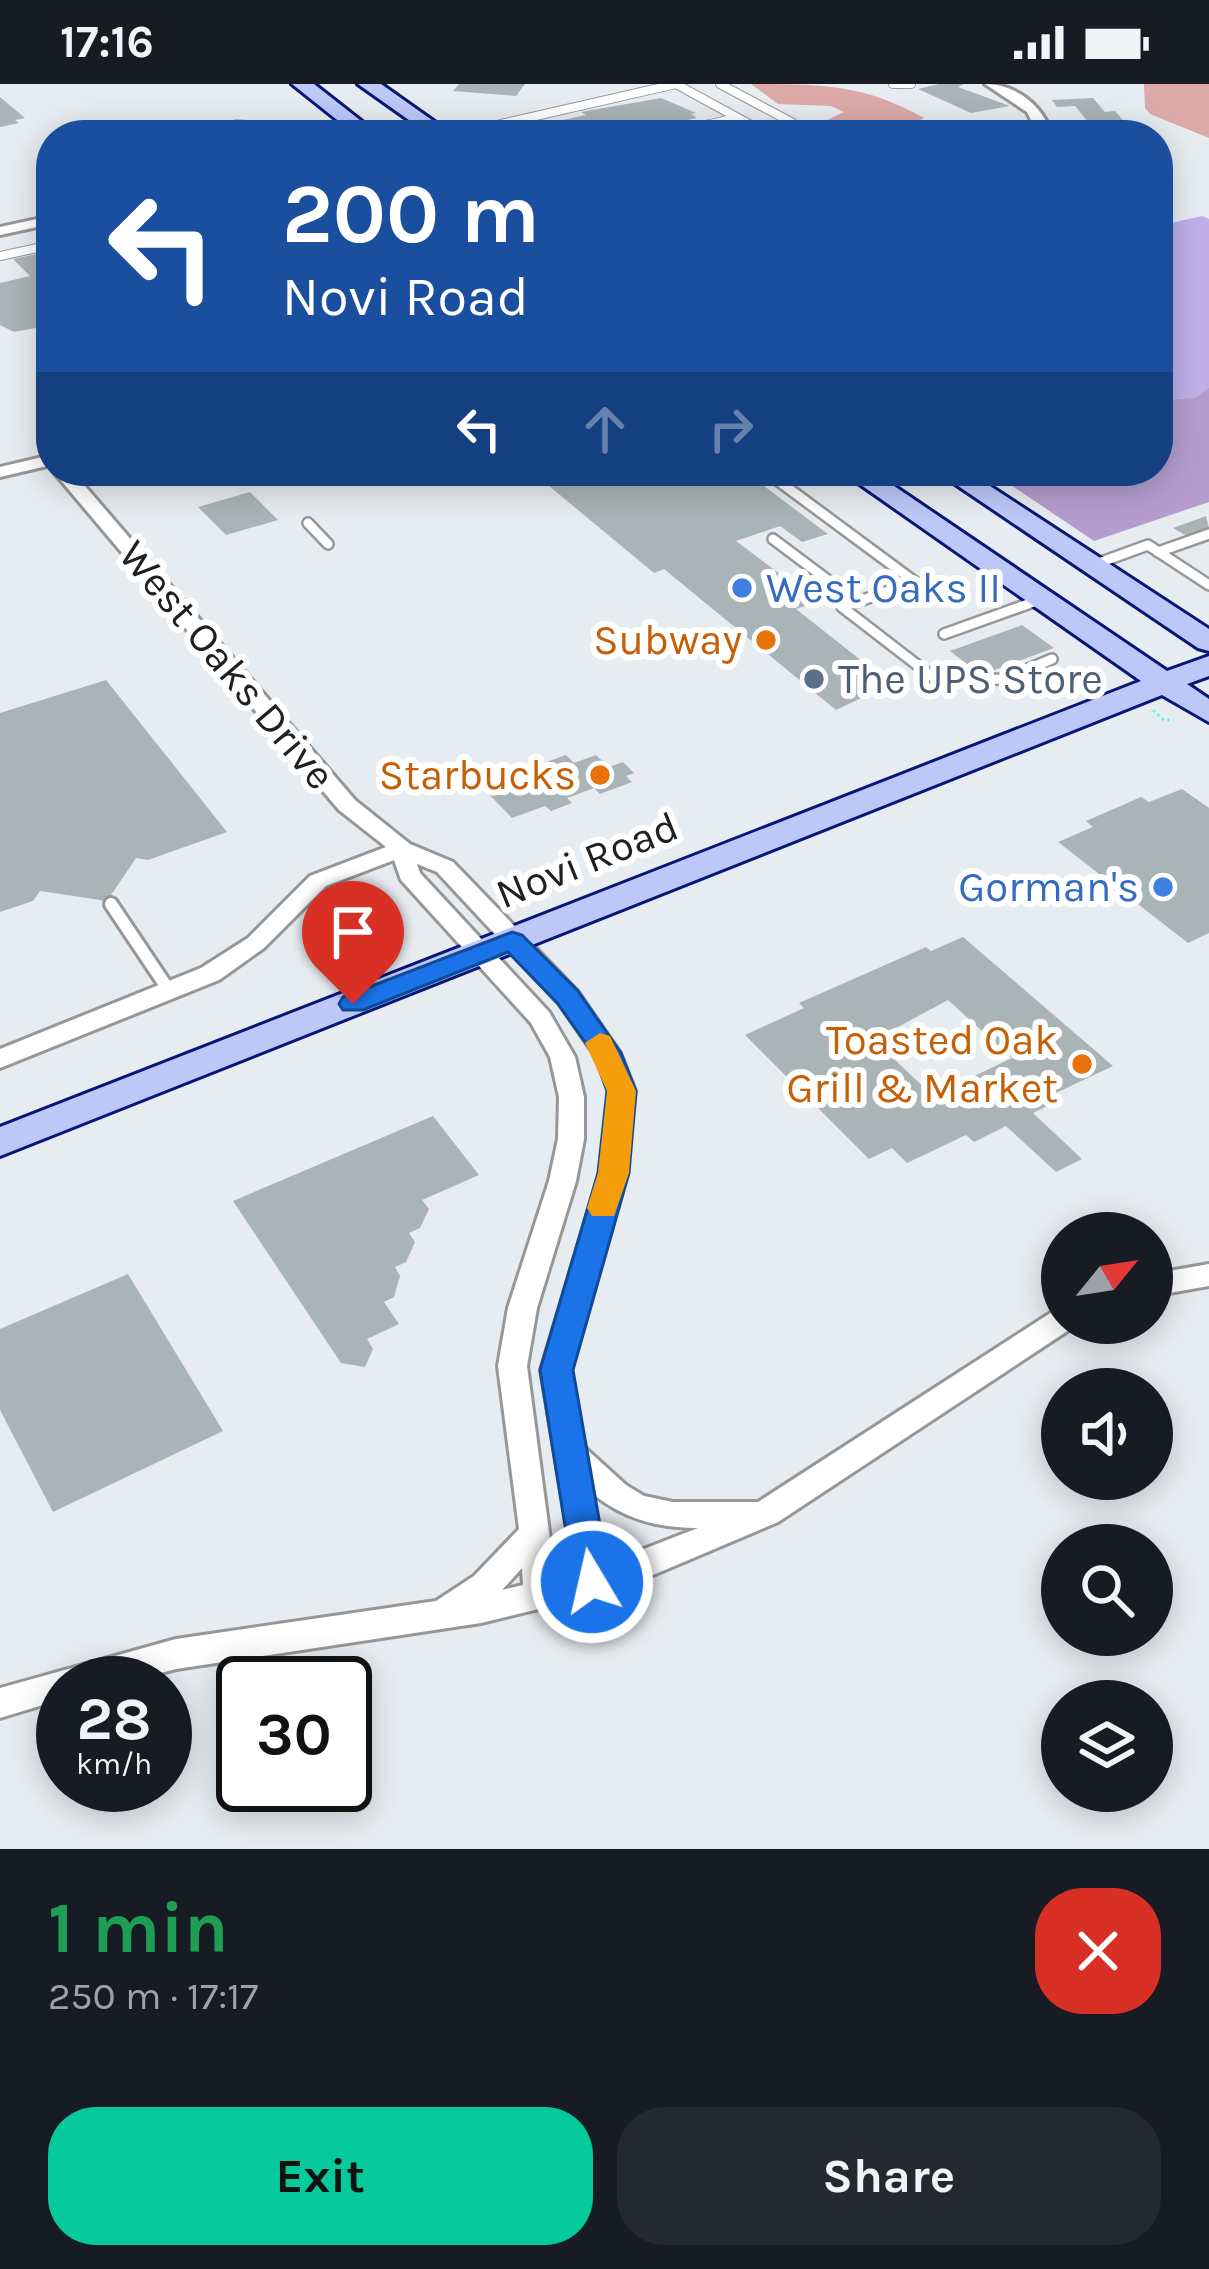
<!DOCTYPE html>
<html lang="en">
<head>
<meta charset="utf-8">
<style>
	body { margin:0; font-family:Karla,sans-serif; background:#242831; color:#f1f3f6; height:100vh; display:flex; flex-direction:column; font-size:45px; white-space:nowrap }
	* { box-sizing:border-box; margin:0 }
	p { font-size:39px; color:#9ea1a6 }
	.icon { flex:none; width:66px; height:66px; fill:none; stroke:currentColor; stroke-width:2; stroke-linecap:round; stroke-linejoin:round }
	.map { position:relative; height:1765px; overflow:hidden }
	.sheet { display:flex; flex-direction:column; background:#171b24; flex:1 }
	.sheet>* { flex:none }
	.top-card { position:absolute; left:36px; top:36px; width:1137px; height:366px; border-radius:48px; box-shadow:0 6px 30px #0003; background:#1a4fa0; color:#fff; overflow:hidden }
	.needle { width:78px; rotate:60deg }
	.controls { position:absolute; left:1041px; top:1128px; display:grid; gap:24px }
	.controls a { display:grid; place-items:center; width:132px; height:132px; border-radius:50%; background:#171b24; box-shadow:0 6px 30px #0003; font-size:60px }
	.speed { position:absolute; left:36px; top:1572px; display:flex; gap:24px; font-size:60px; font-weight:700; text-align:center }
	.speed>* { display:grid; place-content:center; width:156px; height:156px; border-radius:50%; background:#171b24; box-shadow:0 6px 30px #0003; line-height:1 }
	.speed small { font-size:30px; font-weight:400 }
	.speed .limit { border:6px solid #111; border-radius:18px; background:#fff; color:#111 }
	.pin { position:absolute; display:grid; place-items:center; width:102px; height:102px; color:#fff; margin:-123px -51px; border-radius:50% 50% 50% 0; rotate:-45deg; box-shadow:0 0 12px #0007 }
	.pin .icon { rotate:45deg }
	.me { position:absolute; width:132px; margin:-66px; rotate:351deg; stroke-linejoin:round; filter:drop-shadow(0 0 9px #0008) }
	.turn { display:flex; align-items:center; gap:42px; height:252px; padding:0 48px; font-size:54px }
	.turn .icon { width:156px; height:156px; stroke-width:2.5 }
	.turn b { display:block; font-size:84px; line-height:102px }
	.lanes { display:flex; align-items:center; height:114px; padding:0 48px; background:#0003; justify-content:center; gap:60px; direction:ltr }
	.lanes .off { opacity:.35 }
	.round { display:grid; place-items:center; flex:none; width:126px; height:126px; border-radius:48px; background:#242831 }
	.head { display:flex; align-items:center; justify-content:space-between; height:204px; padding:0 48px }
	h1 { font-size:72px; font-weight:700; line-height:90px; color:#1e9e55 }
	.action { display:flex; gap:24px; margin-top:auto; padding:24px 48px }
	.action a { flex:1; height:138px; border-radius:48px; background:#06ca9b; color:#111; font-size:48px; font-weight:700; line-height:138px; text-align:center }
	.action a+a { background:#242831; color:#f1f3f6 }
	.status { display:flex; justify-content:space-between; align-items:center; height:84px; padding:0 60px; background:#171b24; direction:ltr }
	.status svg { height:33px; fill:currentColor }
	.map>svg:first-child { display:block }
	.grass { fill:#beafe9 }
	.forest { fill:#b49dce }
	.water { fill:#dca9a9 }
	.building { fill:#a9b4b6; fill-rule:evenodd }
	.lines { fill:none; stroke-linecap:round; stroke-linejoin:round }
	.lane-far2-casing { stroke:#979797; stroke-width:10 }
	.lane-far1-casing { stroke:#979797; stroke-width:14 }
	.lane-casing { stroke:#979797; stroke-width:18 }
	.street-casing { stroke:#979797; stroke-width:6 }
	.secondary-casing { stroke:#081776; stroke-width:6 }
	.path { stroke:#72f6e4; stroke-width:3; stroke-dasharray:3 3; stroke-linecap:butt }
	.lane-far2 { stroke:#fff; stroke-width:8 }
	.lane-far1 { stroke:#fff; stroke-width:9 }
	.lane { stroke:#fff; stroke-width:12 }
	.street { fill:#fff; fill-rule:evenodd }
	.secondary { fill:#bdc8f8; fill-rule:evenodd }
	.route { fill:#1a73e8; stroke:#114b97; stroke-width:3 }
	.slow { fill:#f59e0b }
	.shop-dot { fill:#3f7fe0; stroke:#fff; stroke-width:4.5 }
	.food-dot { fill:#e8710a; stroke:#fff; stroke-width:4.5 }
	.service-dot { fill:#5c6f8a; stroke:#fff; stroke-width:4.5 }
	.labels { text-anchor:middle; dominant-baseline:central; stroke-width:12; stroke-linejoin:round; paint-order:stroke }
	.shop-label { font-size:42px; fill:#366cbe; stroke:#fff; text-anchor:start }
	.food-label { font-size:42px; fill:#c56008; stroke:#fff; text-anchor:end }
	.street-label { font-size:42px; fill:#202020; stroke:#fff }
	.service-label { font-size:42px; fill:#4e5e75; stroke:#fff; text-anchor:start }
</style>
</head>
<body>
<div class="status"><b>17:16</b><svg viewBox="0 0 49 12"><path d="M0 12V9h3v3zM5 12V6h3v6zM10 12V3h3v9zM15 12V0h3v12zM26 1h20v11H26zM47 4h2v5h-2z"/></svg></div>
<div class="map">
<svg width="1209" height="1765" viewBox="0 0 1209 1765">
	<rect width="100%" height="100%" fill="#e7ecf0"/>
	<path class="grass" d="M1202,132L1209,135V303L1196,313L1158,317V142Z"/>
	<path class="forest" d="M1209,303V418L1094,457L990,387H1158V317L1196,313Z"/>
	<g class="water">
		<path d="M751,0C821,0 863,0 924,34L904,46L909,51H796L844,28L831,22L778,20Z"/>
		<path d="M1144,0H1209V54L1150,30L1145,24Z"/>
	</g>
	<g class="building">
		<path d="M459,0H525L516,12L453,7Z"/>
		<path d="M939,0H964L958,3L1010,22L971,29L918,5Z"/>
		<path d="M0,13L25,34L15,36L19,39L0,43Z"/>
		<path d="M661,14L696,29L691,30L697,34L638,47L644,51H536L525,44L586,31L581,28Z"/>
		<path d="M1093,14L1105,28L1115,27L1128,42L1083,46L1078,40L1089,39L1075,22L1057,23L1052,16Z"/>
		<path d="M236,35L247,36L267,51H186Z"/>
		<path d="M51,167V241L14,248L0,241V199L30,192L13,175Z"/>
		<path d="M531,387H744L828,450L802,458L780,442L736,457L817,518L796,525L891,600L836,626L664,485L654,489Z"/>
		<path d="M250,408L278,436L226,451L198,423Z"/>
		<path d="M1206,432L1209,444L1187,452L1173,444Z"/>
		<path d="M1022,541L1054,564L981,591L950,567Z"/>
		<path d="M106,596L227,748L148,776L136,774L107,817L40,807L33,817L0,828V629Z"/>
		<path d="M566,671L574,679L596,671L609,683L623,678L634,689L626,692L632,698L600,710L594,704L567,714L572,719L551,727L545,722L512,734L481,702Z"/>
		<path d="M1182,705L1209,724V849L1188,859L1058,758L1093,743L1086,737L1141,713L1149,718Z"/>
		<path d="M963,853L1113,982L1054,1010L1060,1016L1033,1029L1082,1075L1056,1088L1006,1042L974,1058L966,1051L907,1079L892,1064L869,1075L745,951L804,924L799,919L926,863L931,867ZM948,916L1012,974L933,1012L870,952L898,943Z"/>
		<path d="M433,1032L479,1091L422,1116L429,1125L420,1144L409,1149L415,1158L406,1178L395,1183L400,1192L394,1213L384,1218L399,1240L367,1255L373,1265L365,1283L341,1279L233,1117Z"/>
		<path d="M128,1190L223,1347L53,1428L0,1326V1245Z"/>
	</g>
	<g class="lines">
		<defs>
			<g id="lane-far2">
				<path d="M676,0L760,46"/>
				<path d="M720,0L793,39L742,51"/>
				<path d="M893,0H911"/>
				<path d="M501,51L488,43L676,0"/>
				<path d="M663,51L736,34"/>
				<path d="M0,172L51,161"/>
			</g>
			<g id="lane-far1">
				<path d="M765,387L915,498L842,523L938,597L1004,595L1052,575"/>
				<path d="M308,439L328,460"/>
				<path d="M773,455L857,518"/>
				<path d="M1158,468L1209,450"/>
				<path d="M1093,481L1148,461L1209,501"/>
				<path d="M944,550L1039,516"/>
			</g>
			<path id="lane" d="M111,820L170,908"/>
			<g id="street">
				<path d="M985,0C1015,0 1043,21 1052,51H1038L1027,28Z"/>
				<path d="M51,132V140L0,151V143Z"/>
				<path d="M51,371V381L0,393V383Z"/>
				<path d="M53,387H72L355,716L410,760L453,778L577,907L620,969L635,1007L626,1089L571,1286L584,1363L626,1401L644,1412L673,1418H758L1052,1228L1062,1225V1239H1075L1072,1244L778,1438L653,1491L592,1512L481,1539L176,1585L122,1599H63V1615L0,1634V1604L176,1555L436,1517L474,1492L519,1445L498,1282L508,1224L549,1097L558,1055L559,1013L550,973L531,939L401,796L394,776L326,802L264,864L219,896L0,984V965L201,884L248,854L310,792L386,763L339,726ZM417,780L437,788L559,919L595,971L609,1007L600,1089L541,1286L575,1488L555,1493L527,1282L537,1224L576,1097L584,1055V1013L575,973L549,928L420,789ZM592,1409C623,1435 658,1444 698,1444L605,1480ZM522,1484L523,1501L502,1506Z"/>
				<path d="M1209,1180V1202L1152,1212V1190Z"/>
			</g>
			<g id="secondary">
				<path d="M292,0H314L379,51H356Z"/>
				<path d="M358,0H381L453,51H430Z"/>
				<path d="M841,387H872L1167,587L1209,572V592L1187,600L1209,615V638L1162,611L0,1072V1043L1141,597Z"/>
				<path d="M936,387H967L1209,545V567L1198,564Z"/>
			</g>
		</defs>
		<use href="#lane-far2" class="lane-far2-casing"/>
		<use href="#lane-far1" class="lane-far1-casing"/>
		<use href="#lane" class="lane-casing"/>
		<use href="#street" class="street-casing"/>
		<use href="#secondary" class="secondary-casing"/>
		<path class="path" d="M1153,626L1164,636H1174"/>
		<use href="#lane-far2" class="lane-far2"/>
		<use href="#lane-far1" class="lane-far1"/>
		<use href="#lane" class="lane"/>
		<use href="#street" class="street"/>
		<use href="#secondary" class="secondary"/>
	</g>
	<path class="route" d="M512,848L522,851L578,907L621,969L636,1007L629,1089L573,1286L610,1498L604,1509L592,1514L579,1509L574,1498L540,1286L598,1089L607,1007L594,971L558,920L508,868L363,926H343L339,920L343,913Z"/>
	<path class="slow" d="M600,949L610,952L636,1007L629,1089L614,1132H592L587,1124L598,1089L607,1007L585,959Z"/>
	<g class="shop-dot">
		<circle cx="742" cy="504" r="12"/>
		<circle cx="1163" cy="803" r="12"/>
	</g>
	<g class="food-dot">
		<circle cx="766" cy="556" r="12"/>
		<circle cx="600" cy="691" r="12"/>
		<circle cx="1082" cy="980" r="12"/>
	</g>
	<circle class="service-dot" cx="814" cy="595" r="12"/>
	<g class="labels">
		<g class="shop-label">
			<text x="766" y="504">West Oaks II</text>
			<text x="1139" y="803" text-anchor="end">Gorman's</text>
		</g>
		<g class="food-label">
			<text x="742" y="556">Subway</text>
			<text x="576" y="691">Starbucks</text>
			<text x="1058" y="956">Toasted Oak<tspan x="1058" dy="48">Grill &amp; Market</tspan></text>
		</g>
		<g class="street-label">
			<text transform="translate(227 581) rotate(50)">West Oaks Drive</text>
			<text transform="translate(587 776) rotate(-22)">Novi Road</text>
		</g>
		<g class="service-label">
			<text x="838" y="595">The UPS Store</text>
		</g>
	</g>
</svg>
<div class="controls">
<a><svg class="needle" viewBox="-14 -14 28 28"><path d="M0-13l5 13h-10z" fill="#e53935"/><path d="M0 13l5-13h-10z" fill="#9ea1a6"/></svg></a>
<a><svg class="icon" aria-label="sound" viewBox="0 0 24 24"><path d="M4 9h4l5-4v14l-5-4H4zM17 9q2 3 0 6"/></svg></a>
<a><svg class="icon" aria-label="search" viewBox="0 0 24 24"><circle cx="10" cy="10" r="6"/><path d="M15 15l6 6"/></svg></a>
<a><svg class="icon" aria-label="layers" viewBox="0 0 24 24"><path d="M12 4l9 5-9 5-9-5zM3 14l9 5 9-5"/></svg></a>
</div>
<div class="speed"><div>28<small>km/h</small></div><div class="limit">30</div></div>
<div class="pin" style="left:353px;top:920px;background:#d93025"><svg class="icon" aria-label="arrive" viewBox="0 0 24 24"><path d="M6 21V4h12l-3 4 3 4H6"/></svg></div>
<svg class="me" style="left:592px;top:1498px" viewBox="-20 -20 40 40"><circle r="17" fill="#1a73e8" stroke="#fff" stroke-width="3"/><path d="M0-11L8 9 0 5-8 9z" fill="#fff"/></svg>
<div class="top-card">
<div class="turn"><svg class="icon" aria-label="left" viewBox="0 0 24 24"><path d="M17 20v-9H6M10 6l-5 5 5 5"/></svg><div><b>200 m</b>Novi Road</div></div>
<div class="lanes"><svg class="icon" aria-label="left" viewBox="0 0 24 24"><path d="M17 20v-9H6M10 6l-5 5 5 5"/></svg><svg class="icon off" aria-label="ahead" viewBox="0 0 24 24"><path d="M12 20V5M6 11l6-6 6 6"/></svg><svg class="icon off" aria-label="right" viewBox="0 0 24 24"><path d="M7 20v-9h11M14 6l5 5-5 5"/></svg></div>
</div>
</div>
<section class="sheet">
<div class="head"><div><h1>1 min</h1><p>250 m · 17:17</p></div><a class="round" style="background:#d93025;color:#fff"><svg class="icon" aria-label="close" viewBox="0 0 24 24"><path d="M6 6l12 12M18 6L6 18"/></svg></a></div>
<div class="action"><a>Exit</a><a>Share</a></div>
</section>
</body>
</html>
